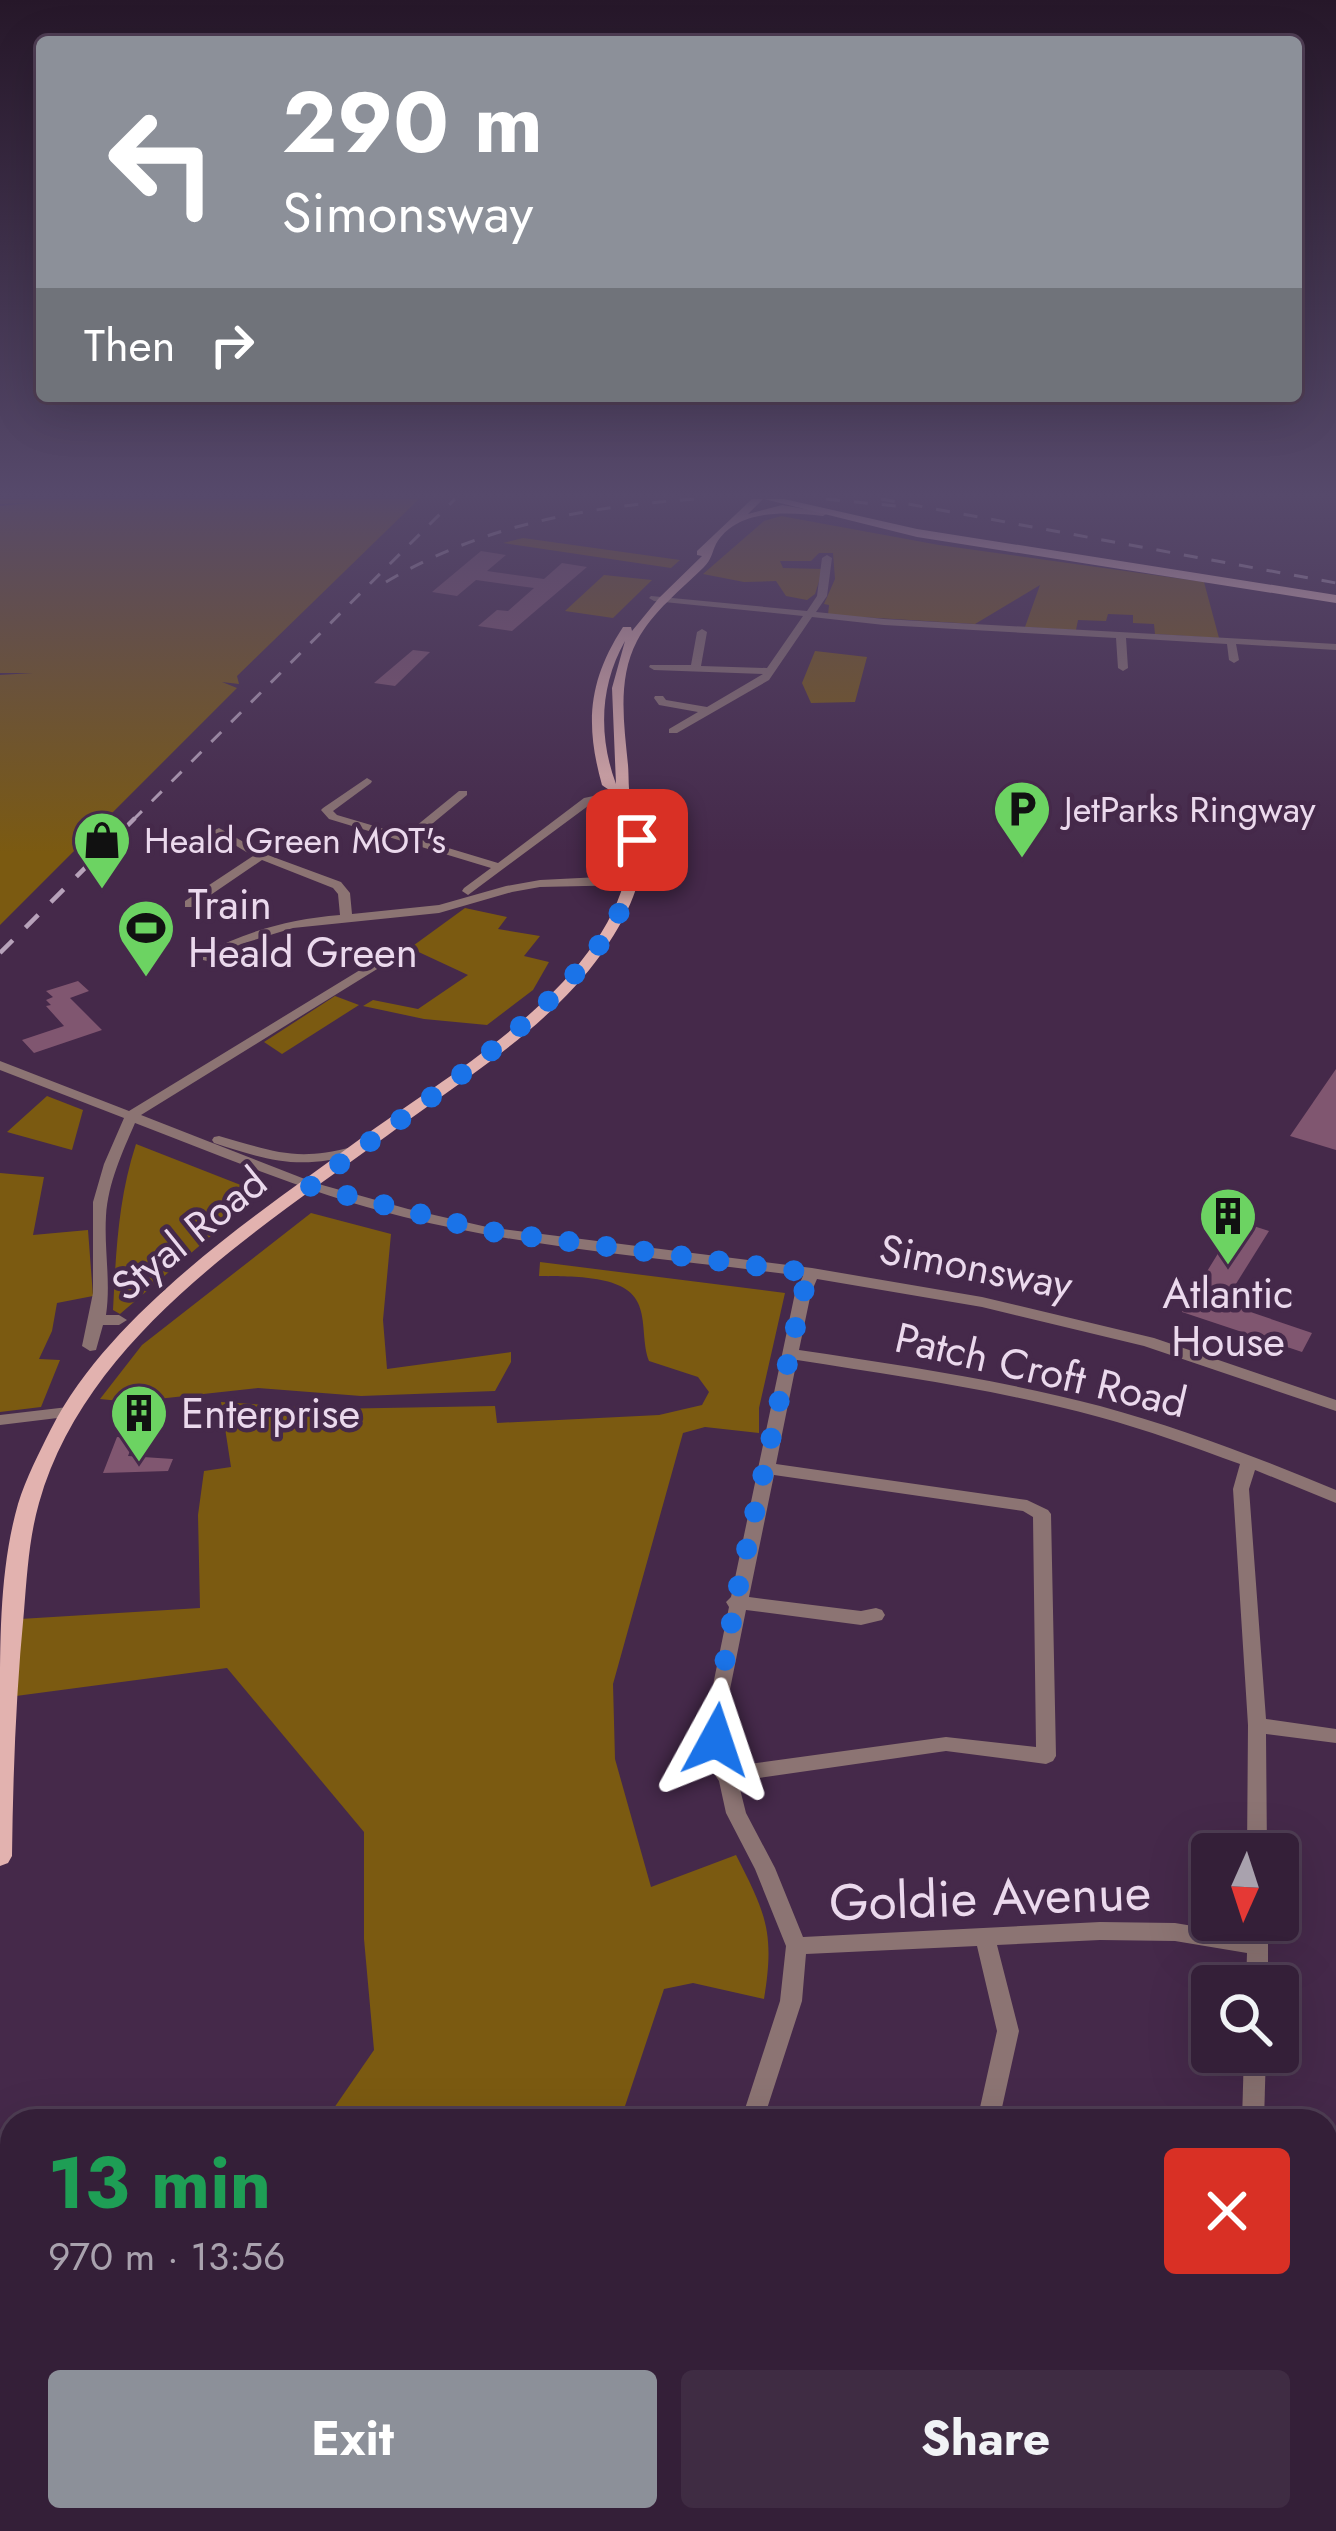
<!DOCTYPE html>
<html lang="en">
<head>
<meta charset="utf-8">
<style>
	body { margin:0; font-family:Jost,sans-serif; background:#3f2c43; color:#f1f3f6; height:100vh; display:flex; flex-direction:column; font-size:45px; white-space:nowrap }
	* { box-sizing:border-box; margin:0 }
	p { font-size:39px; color:#a9a2ae }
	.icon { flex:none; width:66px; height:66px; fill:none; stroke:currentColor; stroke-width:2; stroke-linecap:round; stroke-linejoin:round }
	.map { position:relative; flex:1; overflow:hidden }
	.side { position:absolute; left:0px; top:2109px; width:1338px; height:423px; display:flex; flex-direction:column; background:#341f38; border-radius:36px 36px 0 0; box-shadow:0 12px 48px #0002,0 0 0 3px #4e3d53 }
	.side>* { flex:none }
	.guide { position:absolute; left:36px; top:36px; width:1266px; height:366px; border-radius:12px; box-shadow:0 12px 48px #0002,0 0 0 3px #4e3d53; background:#8c9099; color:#fff; overflow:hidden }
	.needle { width:78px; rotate:183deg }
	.tools { position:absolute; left:1191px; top:1833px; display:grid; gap:24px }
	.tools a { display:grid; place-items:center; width:108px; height:108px; border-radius:12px; background:#341f38; box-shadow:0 12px 48px #0002,0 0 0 3px #4e3d53; font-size:60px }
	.pin { position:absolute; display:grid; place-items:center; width:102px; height:102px; color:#fff; margin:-51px; border-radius:24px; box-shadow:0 6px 18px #0006 }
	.me { position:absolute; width:132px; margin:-66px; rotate:5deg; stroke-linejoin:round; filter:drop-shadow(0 0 9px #0008) }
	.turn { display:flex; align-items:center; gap:42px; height:252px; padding:0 48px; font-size:54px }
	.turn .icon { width:156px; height:156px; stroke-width:2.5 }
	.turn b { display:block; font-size:84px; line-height:102px }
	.then { display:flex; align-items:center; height:114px; padding:0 48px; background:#0003; gap:24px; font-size:45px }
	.round { display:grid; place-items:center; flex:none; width:126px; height:126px; border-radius:12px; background:#3f2c43 }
	.headline { display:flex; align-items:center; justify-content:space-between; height:204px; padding:0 48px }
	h1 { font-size:72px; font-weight:700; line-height:90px; color:#1e9e55 }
	.primary-button { display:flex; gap:24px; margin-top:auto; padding:24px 48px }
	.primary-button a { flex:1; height:138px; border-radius:12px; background:#8c9099; color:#fff; font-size:48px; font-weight:700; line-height:138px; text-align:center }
	.primary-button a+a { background:#3f2c43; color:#f1f3f6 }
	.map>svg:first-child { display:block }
	.green { fill:#7b5a11 }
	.building { fill:#805670 }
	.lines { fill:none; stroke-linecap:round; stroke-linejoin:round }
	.minor { fill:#8c7473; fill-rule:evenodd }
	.major { fill:#e2b2af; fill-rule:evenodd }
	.highway { fill:#fccecb; fill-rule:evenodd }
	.rail-far1 { stroke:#b7a2ba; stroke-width:3; stroke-dasharray:14 14; stroke-linecap:butt }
	.rail { stroke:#b7a2ba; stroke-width:4.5; stroke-dasharray:18 18; stroke-linecap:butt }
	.route { stroke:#1a73e8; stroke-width:21; stroke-dasharray:0 37.8 }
	.labels { text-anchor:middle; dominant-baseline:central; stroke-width:9; stroke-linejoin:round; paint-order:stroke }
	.far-poi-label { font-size:36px; fill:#ebd9ed; stroke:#45294a; text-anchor:start }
	.poi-label { font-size:42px; fill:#ebd9ed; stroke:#45294a; text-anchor:start }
	.street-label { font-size:42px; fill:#ebd9ed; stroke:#45294a }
	.near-street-label { font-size:51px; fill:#ebd9ed; stroke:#45294a }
</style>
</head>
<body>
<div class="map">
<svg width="1336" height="2531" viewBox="0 0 1336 2531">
	<rect width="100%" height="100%" fill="#45294a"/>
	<g class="green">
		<path d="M0,499H419L237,676L239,684L222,682L237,688L0,925V675L33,673H0V506L29,503L0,504Z"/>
		<path d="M781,516L939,545L1204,582L1219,638L1155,634L1154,624L1133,623V615L1108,614L1106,621L1078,620L1076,630L1025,627L1040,585L975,624L828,615L829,605L824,604L835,579L833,553H819L811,561H780L783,568L823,569L815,594L807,600L786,596L776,581L744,582L703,574L764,521Z"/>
		<path d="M523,538L680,560L671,568L503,543Z"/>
		<path d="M604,575L652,580L613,618L565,611Z"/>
		<path d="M815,651L867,657L855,702L811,703L802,683Z"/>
		<path d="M465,908L507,917L498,929L540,936L524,956L549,962L533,990L487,1025L424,1019L363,1006L373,1000L418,1009L468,975L410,948Z"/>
		<path d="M335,996L359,1005L282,1054L264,1042Z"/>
		<path d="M47,1096L83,1110L72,1150L7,1132Z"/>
		<path d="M136,1144L261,1193L120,1314L113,1310C116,1253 118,1199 136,1144Z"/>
		<path d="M0,1173L44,1177L33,1235L88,1230L93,1296L57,1303L52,1331L39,1359L60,1360L41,1407L0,1412Z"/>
		<path d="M311,1213L391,1234L383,1320L387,1369L511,1352V1362L495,1391L361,1396L258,1388L130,1402L100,1399L142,1345Z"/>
		<path d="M540,1262L785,1293L759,1408V1433L705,1427L683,1433L613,1684L615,1759L651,1887L736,1855C766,1914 775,1932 764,1999L693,1983L664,1989L620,2121H325L374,2050L364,1939V1832L227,1668L16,1696L20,1619L200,1608L198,1515L204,1471L231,1467L221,1402L327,1409L495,1406L497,1423L659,1415L702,1405L709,1392L698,1377L649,1361C642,1343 646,1320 638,1303C625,1273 566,1277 539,1276Z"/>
		<path d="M227,2520H494L495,2531H221Z"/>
	</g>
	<g class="building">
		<path d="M481,551L506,555L487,571L544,579L562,563L587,567L512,631L478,626L497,610L508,611L534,588L476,580L457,596L432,592Z"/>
		<path d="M413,650L430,652L395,686L374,683Z"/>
		<path d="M78,981L89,991L70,998L102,1030L34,1053L22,1040L64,1026L46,1006L51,1005L46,1000L53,997L46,991Z"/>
		<path d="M1336,1069V1150L1290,1136Z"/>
		<path d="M1238,1221L1269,1231L1224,1303L1312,1333L1302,1352L1182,1312Z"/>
		<path d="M117,1437L135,1438L128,1456L173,1459L168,1471L103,1473Z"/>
	</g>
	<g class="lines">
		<g class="minor">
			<path d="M827,555L832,558L827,596L816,612L884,619L1336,644V650L1236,644L1239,660L1234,663L1229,660L1227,644L1126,638L1128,668L1123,671L1118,668L1116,638L884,625L812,617L769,680L677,733H669V729L698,712L659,705L654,698L655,696H663L666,700L707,707L763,674L654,670L649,667L650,665H691L697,632L702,629L707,632L701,666L767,668L803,616L654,601L649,598L651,596L807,611L817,596L822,558Z"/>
			<path d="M367,778L372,781L371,783L333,811L337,815L405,835L459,791H467V795L415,838L498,863L584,798L622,790L628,793L592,803L468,895L462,891L464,888L491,868L329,819L321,810L323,808Z"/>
			<path d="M219,828L265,854L341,882L350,893L352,914L439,905L506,886L540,880L600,877H630L636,881L630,885L540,887L512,892L439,913L293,928L241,944L207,961L203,960V954C247,931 290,919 340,915L338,894L333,888L262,860L193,907H185V901L253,856L215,833L213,831Z"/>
			<path d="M378,959L384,963L382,966L141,1115L315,1183L408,1209L487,1227L812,1268L982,1297L1154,1338L1336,1400V1411L1144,1346L982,1307L817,1279L811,1293L799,1350C900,1365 1001,1380 1100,1406C1181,1428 1259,1458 1336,1490V1503L1255,1470L1249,1489L1266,1719L1336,1729V1743L1266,1734L1267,1854H1247L1248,1725L1233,1489L1240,1464C1193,1447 1147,1430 1099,1417C1000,1390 898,1376 797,1360L776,1464L1027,1500L1048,1510L1051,1514L1056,1756L1053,1761L1046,1764L946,1751L738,1781L746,1813L775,1868L803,1937L1100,1922L1175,1923L1247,1935L1248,1920H1268V1986H1246L1247,1953L1175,1941L1100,1940L997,1945L1019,2031L999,2121H977L997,2031L977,1946L806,1954L802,2001L763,2121H741L780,2001L786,1946L755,1869L726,1813L719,1781L715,1775L717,1772L706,1719L729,1607L726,1602L731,1597L795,1293L803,1276C671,1259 533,1249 404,1217C311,1194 224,1157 135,1123C122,1153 108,1183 106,1216C104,1250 111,1282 106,1315H119L127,1320L119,1325H103L96,1350L90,1351L82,1346L93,1293V1202L104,1164L124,1118L0,1070V1061L129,1111ZM774,1475L1023,1511L1033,1517L1036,1747L946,1737L735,1766L724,1719L746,1610L861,1625L882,1620L885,1615L882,1610L876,1608L861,1611L749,1597Z"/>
			<path d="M219,1136C273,1151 295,1162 352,1147L359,1151L357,1154C299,1170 270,1161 214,1143L212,1140L214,1137Z"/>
			<path d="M68,1407L76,1412L74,1416L0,1425V1415Z"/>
			<path d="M1244,2052H1266L1264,2121H1242Z"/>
			<path d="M1326,2180L1336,2181V2203L1326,2202Z"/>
			<path d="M940,2520H966L967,2531H941Z"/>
			<rect x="1240" y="2520" width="26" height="11"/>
		</g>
		<path class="major" d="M752,499H763L748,514L782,505L828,513L823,516C788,512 737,508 716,544C712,552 712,559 704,567C681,590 653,611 637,641C617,679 624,724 628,765C629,777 628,790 631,801C634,817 643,829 643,845C644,884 624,922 602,953C548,1029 462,1080 388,1135C258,1230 85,1338 39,1503C29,1538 27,1575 24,1611C16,1693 13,1774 12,1856L8,1863L0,1866C0,1811 0,1757 0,1702C0,1637 0,1567 18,1504C26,1478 39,1453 51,1429C82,1368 135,1315 186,1271C241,1223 302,1182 360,1139C452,1072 615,981 629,857C630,844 623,806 617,796C613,791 607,789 602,785C585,724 588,681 623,627H631L632,631L659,598L702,556L697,555V551ZM625,641L612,688L616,784C598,736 600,685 625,641Z"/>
		<path class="highway" d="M764,499H784L917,529L1336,595V603L917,537Z"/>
		<g class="rail-far1">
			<path d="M826,499L896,506"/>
			<path d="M881,499L1336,583"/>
			<path d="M386,582C482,525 585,507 695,499"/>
			<path d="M132,821L455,499"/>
		</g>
		<path class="rail" d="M0,953L135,818"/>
	</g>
	<linearGradient id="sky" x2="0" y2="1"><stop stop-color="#261729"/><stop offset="0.58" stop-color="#56496b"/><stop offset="1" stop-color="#56496b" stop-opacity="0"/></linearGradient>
	<rect width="1336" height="853" fill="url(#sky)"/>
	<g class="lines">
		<path class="route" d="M637,840C632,871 628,901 611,928C550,1023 401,1116 310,1186L487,1231L812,1273L803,1293L735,1602L715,1719L716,1740"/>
	</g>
	<defs>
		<symbol id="parking-pin" viewBox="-11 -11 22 30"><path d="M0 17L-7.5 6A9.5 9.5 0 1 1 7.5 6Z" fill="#6cd362" stroke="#45294a"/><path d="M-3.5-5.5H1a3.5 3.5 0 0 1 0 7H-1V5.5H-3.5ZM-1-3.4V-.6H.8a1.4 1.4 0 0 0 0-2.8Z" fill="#111"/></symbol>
		<symbol id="shop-pin" viewBox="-11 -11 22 30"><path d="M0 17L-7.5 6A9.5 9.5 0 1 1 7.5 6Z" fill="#6cd362" stroke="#45294a"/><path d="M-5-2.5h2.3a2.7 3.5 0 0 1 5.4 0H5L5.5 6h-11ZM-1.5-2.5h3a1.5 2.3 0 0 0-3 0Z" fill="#111"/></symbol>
		<symbol id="stadium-pin" viewBox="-11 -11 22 30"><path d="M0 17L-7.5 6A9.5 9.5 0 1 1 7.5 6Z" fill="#6cd362" stroke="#45294a"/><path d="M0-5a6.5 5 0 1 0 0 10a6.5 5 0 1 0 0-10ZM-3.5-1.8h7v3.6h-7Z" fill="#111"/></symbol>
		<symbol id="building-pin" viewBox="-11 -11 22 30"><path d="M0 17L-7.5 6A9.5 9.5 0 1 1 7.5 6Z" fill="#6cd362" stroke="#45294a"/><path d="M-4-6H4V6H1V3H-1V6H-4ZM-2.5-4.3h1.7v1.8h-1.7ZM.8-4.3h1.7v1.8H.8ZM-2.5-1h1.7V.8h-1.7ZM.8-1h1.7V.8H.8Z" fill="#111"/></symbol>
	</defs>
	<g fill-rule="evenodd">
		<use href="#parking-pin" x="989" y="776" width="66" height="90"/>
		<use href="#shop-pin" x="69" y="807" width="66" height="90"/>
		<use href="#stadium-pin" x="113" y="895" width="66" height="90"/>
		<use href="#building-pin" x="1195" y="1183" width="66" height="90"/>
		<use href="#building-pin" x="106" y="1380" width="66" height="90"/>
	</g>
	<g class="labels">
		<g class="far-poi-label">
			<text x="1064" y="809">JetParks Ringway</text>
			<text x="144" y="840">Heald Green MOT's</text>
		</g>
		<g class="poi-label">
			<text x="188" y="904">Train<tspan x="188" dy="48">Heald Green</tspan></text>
			<text x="1228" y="1293" text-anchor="middle">Atlantic<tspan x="1228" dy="48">House</tspan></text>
			<text x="181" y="1413">Enterprise</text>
		</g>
		<g class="street-label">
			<text transform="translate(189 1234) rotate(-39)">Styal Road</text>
			<text transform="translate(976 1267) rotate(11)">Simonsway</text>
			<text transform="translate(1041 1370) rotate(13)">Patch Croft Road</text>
		</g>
		<g class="near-street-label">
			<text transform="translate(990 1897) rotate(-2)">Goldie Avenue</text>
		</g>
	</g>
</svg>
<div class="tools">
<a><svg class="needle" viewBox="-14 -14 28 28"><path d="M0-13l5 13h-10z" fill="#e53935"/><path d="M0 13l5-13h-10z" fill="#a9a2ae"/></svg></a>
<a><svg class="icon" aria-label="search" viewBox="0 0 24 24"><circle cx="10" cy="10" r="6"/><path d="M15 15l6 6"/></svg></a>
</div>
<div class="pin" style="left:637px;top:840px;background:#d93025"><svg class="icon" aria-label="arrive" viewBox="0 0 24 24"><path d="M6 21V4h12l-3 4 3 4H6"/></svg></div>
<svg class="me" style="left:716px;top:1740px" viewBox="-20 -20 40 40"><path d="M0-17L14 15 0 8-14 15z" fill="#1a73e8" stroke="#fff" stroke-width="4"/></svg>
<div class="guide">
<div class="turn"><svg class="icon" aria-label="left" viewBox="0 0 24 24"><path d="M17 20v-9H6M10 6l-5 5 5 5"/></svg><div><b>290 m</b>Simonsway</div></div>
<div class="then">Then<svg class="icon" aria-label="right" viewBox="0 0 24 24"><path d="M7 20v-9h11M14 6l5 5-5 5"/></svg></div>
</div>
<section class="side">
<div class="headline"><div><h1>13 min</h1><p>970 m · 13:56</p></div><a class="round" style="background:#d93025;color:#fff"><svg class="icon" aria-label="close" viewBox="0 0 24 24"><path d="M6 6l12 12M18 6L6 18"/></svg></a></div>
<div class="primary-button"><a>Exit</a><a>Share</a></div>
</section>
</div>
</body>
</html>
